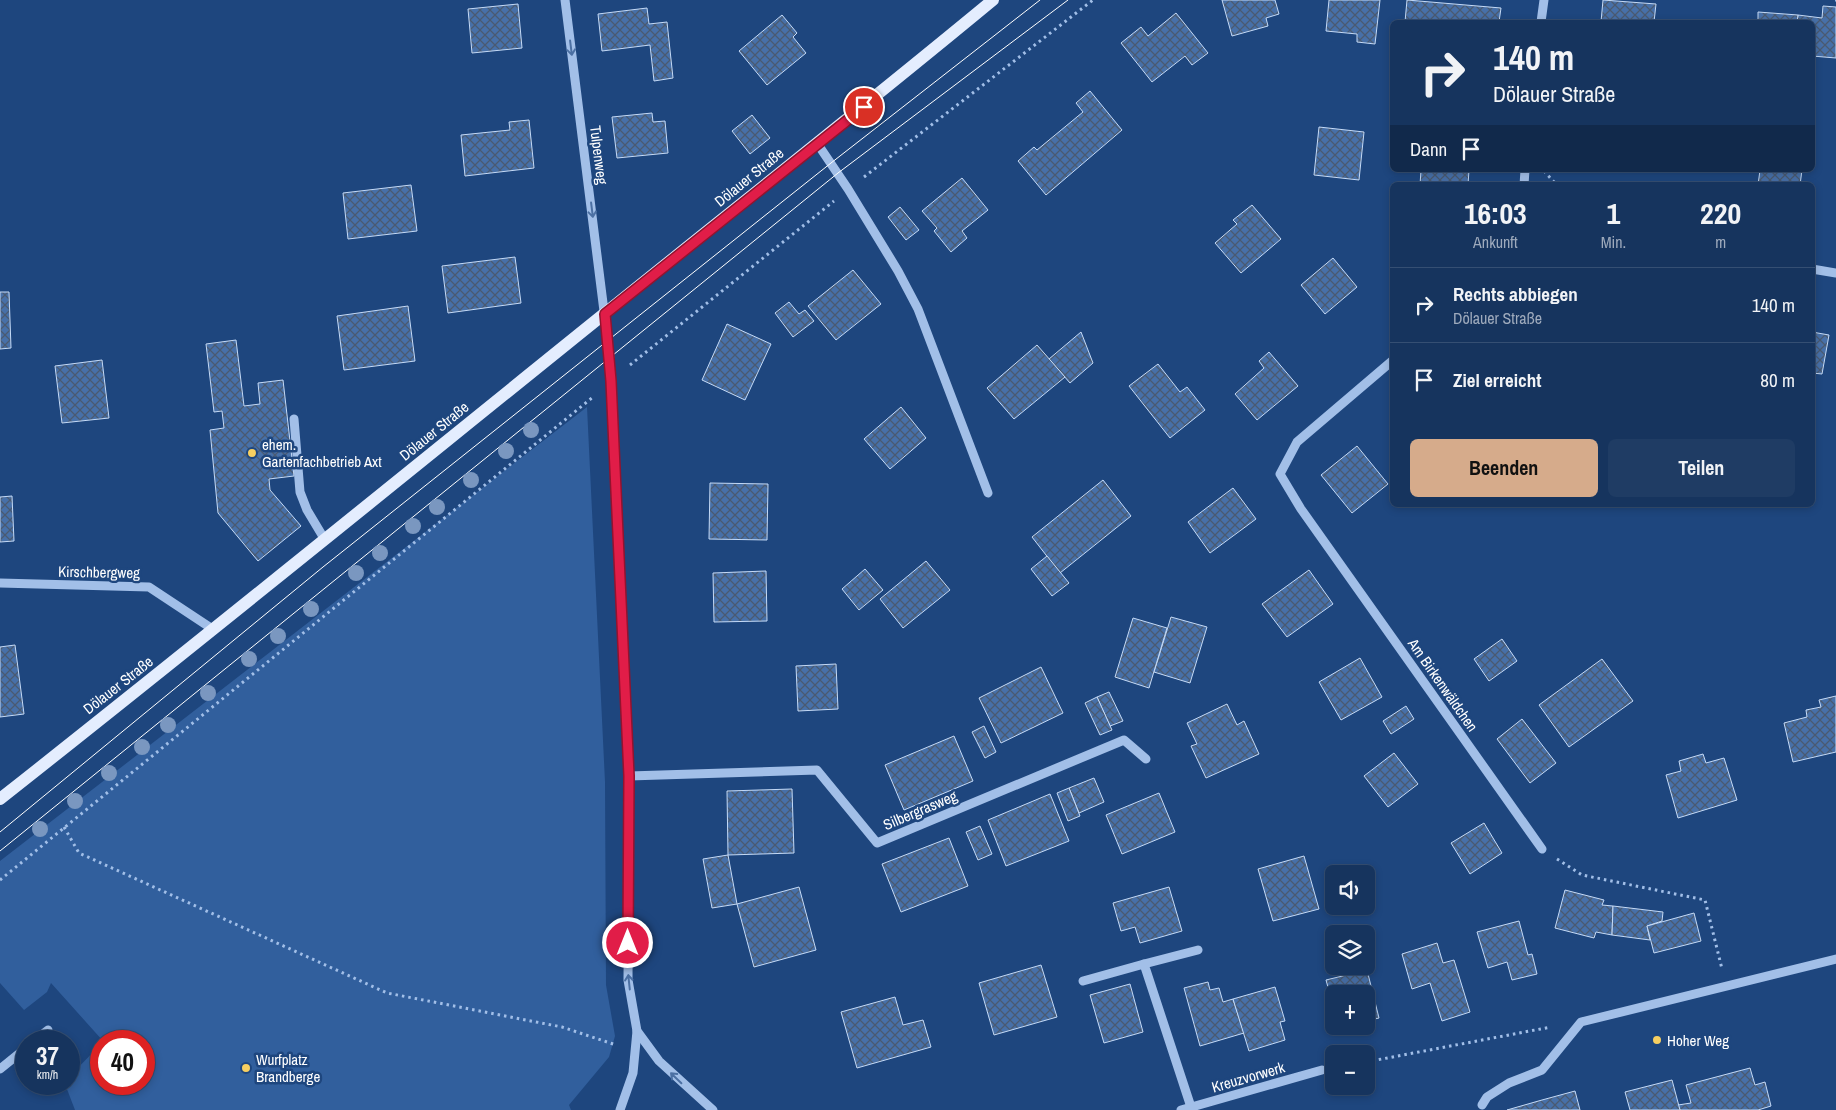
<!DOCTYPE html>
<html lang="de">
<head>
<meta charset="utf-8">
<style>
	body { margin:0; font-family:"Archivo Narrow",sans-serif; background:#1f3c64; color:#f1f3f6; height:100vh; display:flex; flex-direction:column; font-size:19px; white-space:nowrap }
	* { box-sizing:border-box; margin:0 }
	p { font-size:16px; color:#9eaabc }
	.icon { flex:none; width:28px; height:28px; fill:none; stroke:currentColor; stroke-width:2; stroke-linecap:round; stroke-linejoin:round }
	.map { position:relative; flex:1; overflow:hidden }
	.details { position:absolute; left:1390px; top:182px; width:425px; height:325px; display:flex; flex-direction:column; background:#16345e; border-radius:8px; box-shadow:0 2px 8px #0003,0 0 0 1px #354f73 }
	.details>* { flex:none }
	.top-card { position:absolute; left:1390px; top:20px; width:425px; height:152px; border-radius:8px; box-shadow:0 2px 8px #0003,0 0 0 1px #354f73; background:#16345e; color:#f1f3f6; overflow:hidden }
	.fabs { position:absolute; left:1325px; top:865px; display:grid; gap:10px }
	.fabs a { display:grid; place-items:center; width:50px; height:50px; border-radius:8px; background:#16345e; box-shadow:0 2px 8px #0003,0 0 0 1px #354f73; font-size:25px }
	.speed { position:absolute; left:15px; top:1030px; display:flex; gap:10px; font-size:25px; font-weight:700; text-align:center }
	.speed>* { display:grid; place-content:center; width:65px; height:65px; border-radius:50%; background:#16345e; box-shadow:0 2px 8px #0003,0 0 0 1px #354f73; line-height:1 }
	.speed small { font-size:12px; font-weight:400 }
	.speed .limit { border:8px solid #d22; background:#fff; color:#111 }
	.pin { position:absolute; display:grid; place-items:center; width:42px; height:42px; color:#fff; margin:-21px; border:2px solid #fff; border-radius:50%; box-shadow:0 1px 5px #0007 }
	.me { position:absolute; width:55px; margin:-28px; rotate:0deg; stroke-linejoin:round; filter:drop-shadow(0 0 4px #0008) }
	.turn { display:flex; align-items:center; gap:18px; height:105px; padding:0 20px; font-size:22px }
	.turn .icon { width:65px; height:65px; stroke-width:2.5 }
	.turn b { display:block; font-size:35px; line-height:42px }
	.then { display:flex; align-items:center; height:48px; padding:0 20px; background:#0003; gap:10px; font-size:19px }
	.eta { display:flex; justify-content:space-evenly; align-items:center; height:85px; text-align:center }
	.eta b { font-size:30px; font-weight:700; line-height:35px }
	.button { display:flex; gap:10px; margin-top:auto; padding:10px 20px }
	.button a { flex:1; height:58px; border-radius:8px; background:#d6ab8b; color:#111; font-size:20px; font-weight:700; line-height:58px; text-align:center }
	.button a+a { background:#1f3c64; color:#f1f3f6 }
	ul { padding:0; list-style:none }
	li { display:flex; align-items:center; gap:15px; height:75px; padding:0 20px; border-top:1px solid #354f73 }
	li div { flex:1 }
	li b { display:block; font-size:19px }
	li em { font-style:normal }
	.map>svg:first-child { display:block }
	.grass { fill:#315f9d }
	.building { fill:url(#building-cross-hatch); stroke:#c5daf6 }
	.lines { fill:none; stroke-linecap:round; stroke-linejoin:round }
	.path { stroke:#a2bfe8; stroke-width:3; stroke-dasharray:2.5 4; stroke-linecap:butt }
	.minor { stroke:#a2bfe8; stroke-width:9 }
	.major { stroke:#e4edfe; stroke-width:12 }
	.tram { stroke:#fff; stroke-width:1 }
	.tree { fill:#7a97c0 }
	.oneway { stroke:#4c70a3 }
	.route-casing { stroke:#92132f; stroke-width:12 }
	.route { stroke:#e11d48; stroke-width:9 }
	.poi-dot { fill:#f7cf61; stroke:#1e467e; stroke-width:2 }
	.labels { text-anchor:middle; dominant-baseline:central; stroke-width:5; stroke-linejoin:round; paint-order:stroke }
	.street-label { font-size:15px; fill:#fff; stroke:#1e467e }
	.poi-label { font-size:15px; fill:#fff; stroke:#1e467e; text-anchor:start }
</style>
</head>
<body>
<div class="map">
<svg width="1836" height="1110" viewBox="0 0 1836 1110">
	<defs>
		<pattern id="building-cross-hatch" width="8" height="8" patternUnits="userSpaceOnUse" patternTransform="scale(1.25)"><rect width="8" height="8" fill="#4770a8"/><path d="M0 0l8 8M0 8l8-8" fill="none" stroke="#4a5a71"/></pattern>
	</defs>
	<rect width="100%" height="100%" fill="#1e467e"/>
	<path class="grass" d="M587,407L605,782L606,985L615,1036L609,1057L569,1105L571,1110H75L65,1084H69V1077L101,1044V1084H144V1041H103L51,983L47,992L24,1010L0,983V861Z"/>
	<g class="building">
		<path d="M1222,0H1275L1279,14L1266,18L1268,26L1232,36Z"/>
		<path d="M1329,0H1380L1375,44L1357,42V34L1326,31Z"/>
		<path d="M1407,0L1501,8L1499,22H1405Z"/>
		<path d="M1603,0L1656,4L1654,22H1601Z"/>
		<path d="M518,4L522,48L472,53L468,9Z"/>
		<path d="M1823,6L1836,7V58L1812,56V22H1797L1798,15L1822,18Z"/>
		<path d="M647,8L649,24L667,22L673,78L654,81L650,45L602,51L598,14Z"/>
		<path d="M1758,12L1798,15L1797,22H1758Z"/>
		<path d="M1176,13L1208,53L1192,65L1185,56L1152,82L1121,43L1141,27L1148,36Z"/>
		<path d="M782,15L797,33L793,37L806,53L767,85L739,51Z"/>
		<path d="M1090,91L1122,130L1046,195L1018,161L1034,147L1037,150L1083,112L1076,103Z"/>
		<path d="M652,113L653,122L665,121L668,153L617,158L612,117Z"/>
		<path d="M752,115L770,138L750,154L732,131Z"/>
		<path d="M529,120L534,168L465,176L461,135L510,130L509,122Z"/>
		<path d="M1319,127L1364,132L1359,180L1314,175Z"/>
		<path d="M1421,170H1469L1468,185H1420Z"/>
		<path d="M1760,170H1802L1800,185H1758Z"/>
		<path d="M962,178L988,210L962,231L967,238L951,252L934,231L937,228L922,211Z"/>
		<path d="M411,185L417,231L348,239L343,193Z"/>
		<path d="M1252,205L1281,239L1241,273L1215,243L1237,224L1233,220Z"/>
		<path d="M900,207L919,230L906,240L888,217Z"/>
		<path d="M515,257L521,303L448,313L442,266Z"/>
		<path d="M1333,258L1357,287L1325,314L1301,285Z"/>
		<path d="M853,270L881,304L836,340L808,306Z"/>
		<path d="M0,292H9L11,348L0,349Z"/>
		<path d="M789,302L799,314L805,310L814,321L793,337L775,313Z"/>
		<path d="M408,306L415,361L344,370L337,316Z"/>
		<path d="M727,324L771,344L745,400L702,380Z"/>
		<path d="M1081,332L1093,363L1070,383L1049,359Z"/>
		<path d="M1812,332L1829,335L1822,374L1812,373Z"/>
		<path d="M236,340L244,406L260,404L258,383L283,380L294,476L269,479L270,490L301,526L258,561L218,513L210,430L224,428L222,411L214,412L206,344Z"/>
		<path d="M1037,345L1065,377L1014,419L987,388Z"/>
		<path d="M1269,352L1298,386L1257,420L1235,394L1264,368L1259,361Z"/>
		<path d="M102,360L109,418L62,423L55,366Z"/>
		<path d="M1158,364L1180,392L1187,387L1205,410L1170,438L1129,386Z"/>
		<path d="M901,407L926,438L890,469L864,439Z"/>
		<path d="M1357,446L1388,484L1352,513L1321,475Z"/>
		<path d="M1103,480L1131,516L1060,573L1032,537Z"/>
		<path d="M710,483L768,484L767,540L709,539Z"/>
		<path d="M1233,488L1256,519L1210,553L1188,522Z"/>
		<path d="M12,496L14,541L0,542V497Z"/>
		<path d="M1047,556L1069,583L1052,596L1031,569Z"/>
		<path d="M926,561L950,590L903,628L880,599Z"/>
		<path d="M865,569L883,590L859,610L842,589Z"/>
		<path d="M1309,570L1333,604L1287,637L1262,604Z"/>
		<path d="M766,571L767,621L714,622L713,573Z"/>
		<path d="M1171,617L1207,627L1190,683L1154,672Z"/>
		<path d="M1133,618L1167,628L1149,688L1115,677Z"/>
		<path d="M1502,639L1517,661L1489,681L1474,659Z"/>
		<path d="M15,645L24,714L0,717V647Z"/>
		<path d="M1360,658L1382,697L1341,720L1319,682Z"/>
		<path d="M1602,659L1633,701L1569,747L1539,705Z"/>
		<path d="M836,664L838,709L798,711L796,666Z"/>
		<path d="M1041,667L1063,713L1001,743L979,698Z"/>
		<path d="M1109,692L1123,721L1110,726L1097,697Z"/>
		<path d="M1836,696V752L1793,762L1784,723L1807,717L1806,710L1821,707L1819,700Z"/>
		<path d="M1097,697L1112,730L1100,735L1085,703Z"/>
		<path d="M1227,704L1237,725L1244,721L1259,754L1206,778L1191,746L1197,744L1187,723Z"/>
		<path d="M1406,706L1414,719L1391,734L1383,721Z"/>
		<path d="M1522,719L1556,763L1530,783L1497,739Z"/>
		<path d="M984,726L996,752L985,758L972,732Z"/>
		<path d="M954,736L973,781L904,810L885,765Z"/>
		<path d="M1394,753L1418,784L1388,807L1364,776Z"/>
		<path d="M1703,754L1706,763L1724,758L1737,800L1678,818L1666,775L1681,771L1679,761Z"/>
		<path d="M1094,778L1104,802L1079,813L1069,788Z"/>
		<path d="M1069,788L1080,816L1068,821L1057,793Z"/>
		<path d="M792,789L794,853L728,855L727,791Z"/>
		<path d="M1159,793L1175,832L1122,854L1106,815Z"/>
		<path d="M1050,794L1069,841L1006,866L988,820Z"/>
		<path d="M1484,823L1502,853L1470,874L1451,843Z"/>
		<path d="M980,826L992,854L978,860L966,832Z"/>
		<path d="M949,838L968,886L901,912L882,864Z"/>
		<path d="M728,855L737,904L712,908L703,859Z"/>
		<path d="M1304,856L1319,909L1273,921L1258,869Z"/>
		<path d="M799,887L816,950L754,967L737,904Z"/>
		<path d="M1169,887L1182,931L1140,943L1135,927L1121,931L1113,903Z"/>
		<path d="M1565,890L1604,900L1602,905L1613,906L1612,935L1596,932L1594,938L1555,928Z"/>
		<path d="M1613,906L1663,912L1662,921L1647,926L1650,940L1612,935Z"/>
		<path d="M1694,913L1701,941L1654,953L1647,926Z"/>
		<path d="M1519,921L1528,955L1532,954L1537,974L1512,980L1507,962L1488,968L1477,932Z"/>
		<path d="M1437,943L1443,963L1454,960L1470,1012L1442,1021L1430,983L1412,989L1402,954Z"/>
		<path d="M1041,965L1057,1017L994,1035L979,983Z"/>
		<path d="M1367,970L1379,1018L1366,1021V994H1334V1009L1326,980Z"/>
		<path d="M1208,982L1210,990L1219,988L1223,1002L1233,999L1244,1033L1200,1046L1184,988Z"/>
		<path d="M1130,984L1143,1032L1104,1043L1090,995Z"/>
		<path d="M1275,987L1285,1021L1280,1022L1285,1040L1249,1051L1233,999Z"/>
		<path d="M895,997L903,1025L923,1020L931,1047L857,1068L841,1012Z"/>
		<path d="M1750,1068L1755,1085L1765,1082L1771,1106L1758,1110H1680L1678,1105L1691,1103L1686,1085Z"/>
		<path d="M1672,1080L1680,1110H1630L1625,1092Z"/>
		<path d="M1575,1091L1580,1110H1507L1542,1100Z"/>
	</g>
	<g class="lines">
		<g class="path">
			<path d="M1835,0H1836"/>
			<path d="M1544,171L1554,182L1561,185"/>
			<path d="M864,177L1093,0"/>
			<path d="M630,365L834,201"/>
			<path d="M64,827L79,853L387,993L562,1027L616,1045"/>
			<path d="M1557,859L1582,875L1705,900L1722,969"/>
			<path d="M0,880L593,397"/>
			<path d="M1366,1062L1551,1027"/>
		</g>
		<g class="minor">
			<path d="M565,0L610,359L629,776L628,980L637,1031L659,1061L713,1110"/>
			<path d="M1541,22L1544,0"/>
			<path d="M817,143L848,189L898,271L918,309L988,493"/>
			<path d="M1524,185L1525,170"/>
			<path d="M1812,269L1836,273"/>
			<path d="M1392,361L1297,442L1280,474L1301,509L1542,849"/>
			<path d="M294,419L300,492L307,510L325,540"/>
			<path d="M0,583L149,587L214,630"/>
			<path d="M629,776L817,770L877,843L1124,740L1146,759"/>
			<path d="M1083,981L1144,964"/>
			<path d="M34,1041L48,1030"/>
			<path d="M0,1069L26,1048"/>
			<path d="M1482,1105L1487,1097L1509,1083L1542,1070L1581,1022L1836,959"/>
			<path d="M1191,1107L1144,964L1198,950"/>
			<path d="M620,1110L633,1073L637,1031"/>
			<path d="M1181,1110L1322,1070"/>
		</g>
		<path class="major" d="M0,799C203,639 403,476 604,314C734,209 865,106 993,0"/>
		<g class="tram">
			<path d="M0,832L323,567L831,163L1040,0"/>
			<path d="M0,851L838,173L1068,0"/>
		</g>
	</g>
	<g class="tree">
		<circle cx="531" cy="430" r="8"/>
		<circle cx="506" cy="451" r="8"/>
		<circle cx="471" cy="480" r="8"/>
		<circle cx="437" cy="507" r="8"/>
		<circle cx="413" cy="526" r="8"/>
		<circle cx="380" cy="553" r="8"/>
		<circle cx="356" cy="573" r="8"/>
		<circle cx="311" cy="609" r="8"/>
		<circle cx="278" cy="636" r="8"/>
		<circle cx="249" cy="659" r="8"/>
		<circle cx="208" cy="693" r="8"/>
		<circle cx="168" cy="725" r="8"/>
		<circle cx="142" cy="747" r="8"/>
		<circle cx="109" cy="773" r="8"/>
		<circle cx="75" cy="801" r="8"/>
		<circle cx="40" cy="829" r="8"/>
	</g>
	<defs><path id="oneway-shaft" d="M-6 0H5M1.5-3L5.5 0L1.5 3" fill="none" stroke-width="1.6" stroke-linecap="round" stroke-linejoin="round" transform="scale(1.25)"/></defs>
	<g class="oneway">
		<use href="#oneway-shaft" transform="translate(571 48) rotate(83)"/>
		<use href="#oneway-shaft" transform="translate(592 210) rotate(83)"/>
		<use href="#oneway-shaft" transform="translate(629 982) rotate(-96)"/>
		<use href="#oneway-shaft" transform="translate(676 1078) rotate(-136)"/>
	</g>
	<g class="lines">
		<defs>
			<path id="route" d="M628,943L629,776L611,381L605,314L864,107"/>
		</defs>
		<use href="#route" class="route-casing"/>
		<use href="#route" class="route"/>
	</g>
	<g class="poi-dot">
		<circle cx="252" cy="453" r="5"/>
		<circle cx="1657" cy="1040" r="5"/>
		<circle cx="246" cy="1068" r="5"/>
	</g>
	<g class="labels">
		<g class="street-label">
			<text transform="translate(599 155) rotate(83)">Tulpenweg</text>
			<text transform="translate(749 177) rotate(-39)">Dölauer Straße</text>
			<text transform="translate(434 431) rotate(-39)">Dölauer Straße</text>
			<text transform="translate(99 572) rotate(1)">Kirschbergweg</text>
			<text transform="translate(118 685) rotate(-38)">Dölauer Straße</text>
			<text transform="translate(1443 685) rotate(55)">Am Birkenwäldchen</text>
			<text transform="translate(920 810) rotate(-23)">Silbergrasweg</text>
			<text transform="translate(1248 1077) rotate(-16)">Kreuzvorwerk</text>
		</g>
		<g class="poi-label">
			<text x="262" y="444">ehem.<tspan x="262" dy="17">Gartenfachbetrieb Axt</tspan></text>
			<text x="1667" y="1040">Hoher Weg</text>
			<text x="256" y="1059">Wurfplatz<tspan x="256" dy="17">Brandberge</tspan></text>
		</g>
	</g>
</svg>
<div class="fabs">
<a><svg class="icon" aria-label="sound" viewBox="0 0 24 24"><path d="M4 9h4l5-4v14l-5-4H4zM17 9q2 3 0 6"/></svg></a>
<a><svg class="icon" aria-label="layers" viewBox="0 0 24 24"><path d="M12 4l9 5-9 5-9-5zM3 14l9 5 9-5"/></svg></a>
<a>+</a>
<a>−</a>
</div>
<div class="speed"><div>37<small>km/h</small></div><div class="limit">40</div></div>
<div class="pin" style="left:864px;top:107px;background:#d93025"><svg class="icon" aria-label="arrive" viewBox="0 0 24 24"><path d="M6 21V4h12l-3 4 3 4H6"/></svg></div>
<svg class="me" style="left:628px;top:943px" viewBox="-20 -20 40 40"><circle r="17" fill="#e11d48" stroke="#fff" stroke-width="3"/><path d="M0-11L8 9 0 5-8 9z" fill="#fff"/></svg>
<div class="top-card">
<div class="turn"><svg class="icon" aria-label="right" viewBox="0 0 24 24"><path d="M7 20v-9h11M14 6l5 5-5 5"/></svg><div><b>140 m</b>Dölauer Straße</div></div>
<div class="then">Dann<svg class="icon" aria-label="arrive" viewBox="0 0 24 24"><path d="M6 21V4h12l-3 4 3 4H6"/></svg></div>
</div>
<section class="details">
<div class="eta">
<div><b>16:03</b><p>Ankunft</p></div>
<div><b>1</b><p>Min.</p></div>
<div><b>220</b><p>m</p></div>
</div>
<ul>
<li><svg class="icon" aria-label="right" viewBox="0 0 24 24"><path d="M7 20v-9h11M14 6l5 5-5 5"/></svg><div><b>Rechts abbiegen</b><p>Dölauer Straße</p></div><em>140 m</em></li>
<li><svg class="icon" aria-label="arrive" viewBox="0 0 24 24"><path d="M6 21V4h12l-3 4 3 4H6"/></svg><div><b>Ziel erreicht</b></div><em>80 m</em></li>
</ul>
<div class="button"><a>Beenden</a><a>Teilen</a></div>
</section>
</div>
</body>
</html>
